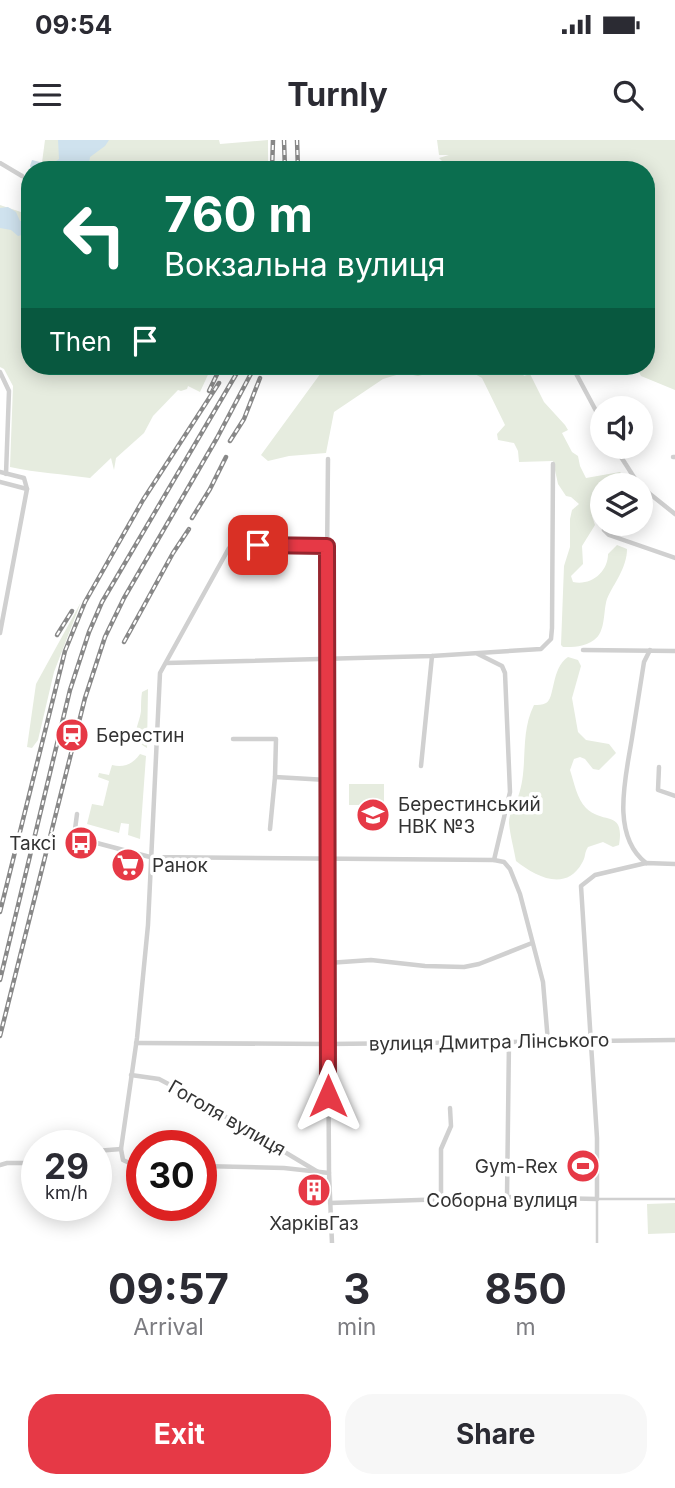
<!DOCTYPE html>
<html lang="en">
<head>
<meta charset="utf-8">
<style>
	body { margin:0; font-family:Inter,sans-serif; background:#f7f7f7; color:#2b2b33; height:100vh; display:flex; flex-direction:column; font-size:26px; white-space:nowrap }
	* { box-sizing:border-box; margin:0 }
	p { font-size:23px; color:#7c7c81 }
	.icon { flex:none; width:38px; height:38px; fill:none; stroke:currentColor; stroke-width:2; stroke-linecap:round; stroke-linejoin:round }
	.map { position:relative; height:1103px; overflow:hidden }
	.details { display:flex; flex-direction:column; background:#fff; flex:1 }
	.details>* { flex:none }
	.banner { position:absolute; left:21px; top:21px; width:634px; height:214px; border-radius:28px; box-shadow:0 4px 18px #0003; background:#0b6e4f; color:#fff; overflow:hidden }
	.fabs { position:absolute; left:590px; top:256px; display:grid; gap:14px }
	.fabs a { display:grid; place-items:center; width:63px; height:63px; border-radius:50%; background:#fff; box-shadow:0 4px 18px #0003; font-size:35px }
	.speed { position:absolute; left:21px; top:990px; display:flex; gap:14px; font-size:35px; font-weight:700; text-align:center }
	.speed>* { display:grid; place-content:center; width:91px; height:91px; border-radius:50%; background:#fff; box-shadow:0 4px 18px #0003; line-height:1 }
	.speed small { font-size:18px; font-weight:400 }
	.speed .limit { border:10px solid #d22; background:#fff; color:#111 }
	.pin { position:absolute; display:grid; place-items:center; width:60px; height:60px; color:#fff; margin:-30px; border-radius:14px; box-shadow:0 4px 10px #0006 }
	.me { position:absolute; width:77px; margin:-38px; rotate:0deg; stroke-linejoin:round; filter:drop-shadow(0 0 5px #0008) }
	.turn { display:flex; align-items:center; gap:24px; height:147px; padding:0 28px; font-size:32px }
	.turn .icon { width:91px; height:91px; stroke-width:2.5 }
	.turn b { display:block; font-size:49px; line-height:60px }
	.then { display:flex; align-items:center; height:66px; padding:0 28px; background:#0003; gap:14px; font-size:26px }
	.eta { display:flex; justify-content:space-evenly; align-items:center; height:119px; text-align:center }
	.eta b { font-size:42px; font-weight:700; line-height:49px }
	.primary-button { display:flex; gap:14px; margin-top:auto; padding:14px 28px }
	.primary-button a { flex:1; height:80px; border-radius:28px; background:#e63946; color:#fff; font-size:28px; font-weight:700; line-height:80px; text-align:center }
	.primary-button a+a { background:#f7f7f7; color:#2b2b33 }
	.status { display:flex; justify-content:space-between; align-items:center; height:49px; padding:0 35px; background:#fff; direction:ltr }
	.status svg { height:19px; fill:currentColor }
	header { display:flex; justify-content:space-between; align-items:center; height:91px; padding:0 28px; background:#fff; font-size:32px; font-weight:700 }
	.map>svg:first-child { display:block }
	.green { fill:#e6ecdf }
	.water { fill:#cfe2ee }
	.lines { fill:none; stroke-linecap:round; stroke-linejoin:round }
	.pedestrian { stroke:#d0d0d0; stroke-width:2.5 }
	.minor { stroke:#d0d0d0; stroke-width:4.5 }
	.rail-casing { stroke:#888; stroke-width:4.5 }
	.rail { stroke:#fff; stroke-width:2; stroke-dasharray:5; stroke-linecap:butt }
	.route-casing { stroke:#96252e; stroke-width:18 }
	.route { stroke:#e63946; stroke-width:12 }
	.labels { text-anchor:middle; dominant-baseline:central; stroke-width:7; stroke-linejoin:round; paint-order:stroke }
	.poi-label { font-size:19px; fill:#333; stroke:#fff; text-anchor:start }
	.street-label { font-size:19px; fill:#333; stroke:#fff }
</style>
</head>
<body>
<div class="status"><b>09:54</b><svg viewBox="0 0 49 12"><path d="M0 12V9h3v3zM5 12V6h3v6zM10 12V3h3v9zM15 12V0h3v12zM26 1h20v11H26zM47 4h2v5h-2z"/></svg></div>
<header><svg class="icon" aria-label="menu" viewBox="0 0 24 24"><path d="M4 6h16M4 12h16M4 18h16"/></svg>Turnly<svg class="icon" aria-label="search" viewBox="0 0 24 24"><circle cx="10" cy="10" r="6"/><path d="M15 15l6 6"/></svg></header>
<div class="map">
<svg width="675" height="1103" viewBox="0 0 675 1103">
	<rect width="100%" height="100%" fill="#fff"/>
	<g class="green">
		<path d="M45,0H219L220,4L268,0V30H41Z"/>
		<path d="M437,0H675V250L641,236L636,226H646V30H451L439,18L449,15H439Z"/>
		<path d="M0,65L30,75V226H212L200,252L188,246L187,249L181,251L178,250L153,276L144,293L116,318L114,330L111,318L90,338C63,334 37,333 10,327L13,246L4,229L0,227Z"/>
		<path d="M326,226H518L524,236L530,234L544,262L565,285L568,290L562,293L572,312L578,316L580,326L586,338L620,332L633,345H602V383H627L625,394L607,391L592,376L595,385L582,406L583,424L571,436L573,442C591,446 608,432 608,414L617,405L627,409C627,428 614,443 607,459C603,471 606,492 594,500C585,507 573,507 563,507L561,505L564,426L570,407V379L572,370L579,364L571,357L566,356L558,344L553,321L519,322L518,311L514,303L498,300L497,294L505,285L482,238L473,233L446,229L418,236L403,233L383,239L334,272L326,313L289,316L268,321L261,315Z"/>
		<path d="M81,462L54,532L38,600L32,608L27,607L36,544Z"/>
		<path d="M568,517L578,520L581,526L572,558L578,592L586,600L609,604L616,613L599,630L593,629L585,619L580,617L574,619L570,630C574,642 577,659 586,668C603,685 625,669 619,705L613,707L603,702L588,707C584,713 586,717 582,723C566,752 536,737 516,721C514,709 510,695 509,683C509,672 515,667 518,657C529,627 519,595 534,565C538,565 542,565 546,563C555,559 551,528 568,517Z"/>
		<path d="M148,549L147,608C128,597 139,587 141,571C141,565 141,558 142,552Z"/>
		<path d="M140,614L146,616L140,699L128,695L129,684L121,683L119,693L87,684L92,664L103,666L109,641L98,637L99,633L109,635L112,625C124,628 133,624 140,614Z"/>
		<rect x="349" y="644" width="35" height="21"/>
		<path d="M675,1063V1093L648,1094L647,1064Z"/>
	</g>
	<g class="water">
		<path d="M58,0H109L105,6L90,17L88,30H32L30,26L32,20C41,22 51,26 59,19Z"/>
		<path d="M8,67L16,72L20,81H30V93L18,96L11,90L0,88V68Z"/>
	</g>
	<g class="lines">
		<path class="pedestrian" d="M597,1103V1059H675"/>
		<g class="minor">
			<path d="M0,23L22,36"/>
			<path d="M572,226L602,282"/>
			<path d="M0,232L9,251L6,334"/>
			<path d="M614,306L639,345"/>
			<path d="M673,317H675"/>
			<path d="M328,319L326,518L329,1033L332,1103"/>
			<path d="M0,332L24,338L27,349L0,493"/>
			<path d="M0,342L27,349"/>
			<path d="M640,346L675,374"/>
			<path d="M604,390L609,395L675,418"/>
			<path d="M583,510L675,511"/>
			<path d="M478,514L502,526L505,533L510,652L494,720"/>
			<path d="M166,523L432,516L541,509L551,499L552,488L553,324"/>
			<path d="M233,599H276L275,637L270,689"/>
			<path d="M421,626L432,516"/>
			<path d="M659,627L658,650L675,656"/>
			<path d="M275,637L327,640"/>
			<path d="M77,674L74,697L150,717L494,720L504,722L510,729L520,754L543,842L548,902"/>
			<path d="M646,723C610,695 626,636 632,598C636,572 640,547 644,522L650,510"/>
			<path d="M328,823L371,820L425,826L464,827L479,824L532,803"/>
			<path d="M136,903L328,904L675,900"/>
			<path d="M131,935L159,939L191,956L318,1032"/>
			<path d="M96,1011L121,1009"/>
			<path d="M0,1025L7,1023H37"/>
			<path d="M201,1026L284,1028L329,1033"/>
			<path d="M142,1029L123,1020L121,1009L137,898L148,785L160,533L229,408L237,405L327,406"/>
			<path d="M507,1057L509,901"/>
			<path d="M441,1059V1009L451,986L450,968"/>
			<path d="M330,1063L507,1057L597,1059V998L581,746L595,735L646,723L675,724"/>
		</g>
		<defs>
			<g id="rail">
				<path d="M284,0L285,30"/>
				<path d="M297,0L298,30"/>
				<path d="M272,30L273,0"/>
				<path d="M209,251L221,226"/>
				<path d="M230,301L244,279L260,238"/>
				<path d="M192,378L210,349L226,317"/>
				<path d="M57,495L72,471"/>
				<path d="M124,502L173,413L189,389"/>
				<path d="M0,772L65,511L85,462L143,360L219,243"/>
				<path d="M0,840L70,550L89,492L102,462L241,226"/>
				<path d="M0,896L85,558L105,497L124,458L217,298L255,226"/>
			</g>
		</defs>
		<use href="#rail" class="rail-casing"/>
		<use href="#rail" class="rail"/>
	</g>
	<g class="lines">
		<defs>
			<path id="route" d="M258,405L327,406L328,956"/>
		</defs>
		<use href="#route" class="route-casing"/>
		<use href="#route" class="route"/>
	</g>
	<defs>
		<symbol id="station-disc" viewBox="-11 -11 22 22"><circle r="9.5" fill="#e63946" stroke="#fff"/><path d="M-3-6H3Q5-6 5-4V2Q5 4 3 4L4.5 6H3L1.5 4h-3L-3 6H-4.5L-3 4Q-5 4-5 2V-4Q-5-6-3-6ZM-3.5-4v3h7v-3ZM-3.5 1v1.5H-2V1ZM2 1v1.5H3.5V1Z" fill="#fff"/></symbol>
		<symbol id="school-disc" viewBox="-11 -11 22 22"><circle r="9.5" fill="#e63946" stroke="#fff"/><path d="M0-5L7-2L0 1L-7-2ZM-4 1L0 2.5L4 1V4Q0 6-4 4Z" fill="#fff"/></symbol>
		<symbol id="bus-disc" viewBox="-11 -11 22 22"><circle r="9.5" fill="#e63946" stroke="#fff"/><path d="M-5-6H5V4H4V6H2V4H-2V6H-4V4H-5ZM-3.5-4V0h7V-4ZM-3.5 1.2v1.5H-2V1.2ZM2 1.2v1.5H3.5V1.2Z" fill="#fff"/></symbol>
		<symbol id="supermarket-disc" viewBox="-11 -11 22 22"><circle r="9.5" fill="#e63946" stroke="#fff"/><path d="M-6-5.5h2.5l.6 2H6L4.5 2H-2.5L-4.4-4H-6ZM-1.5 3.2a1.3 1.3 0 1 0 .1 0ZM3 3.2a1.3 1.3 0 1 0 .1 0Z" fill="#fff"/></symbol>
		<symbol id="stadium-disc" viewBox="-11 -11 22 22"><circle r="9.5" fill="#e63946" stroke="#fff"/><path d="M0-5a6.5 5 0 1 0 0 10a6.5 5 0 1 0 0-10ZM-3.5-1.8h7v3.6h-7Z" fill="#fff"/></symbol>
		<symbol id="building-disc" viewBox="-11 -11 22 22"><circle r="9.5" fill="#e63946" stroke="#fff"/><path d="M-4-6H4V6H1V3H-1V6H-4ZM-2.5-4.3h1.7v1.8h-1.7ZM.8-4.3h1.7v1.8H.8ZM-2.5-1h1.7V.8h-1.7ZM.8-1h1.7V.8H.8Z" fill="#fff"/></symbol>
	</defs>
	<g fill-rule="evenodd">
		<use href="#station-disc" x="53" y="576" width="38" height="38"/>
		<use href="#school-disc" x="354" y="656" width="38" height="38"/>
		<use href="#bus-disc" x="62" y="684" width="38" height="38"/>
		<use href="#supermarket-disc" x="109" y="706" width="38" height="38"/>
		<use href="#stadium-disc" x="564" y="1007" width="38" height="38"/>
		<use href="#building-disc" x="295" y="1031" width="38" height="38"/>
	</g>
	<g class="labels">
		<g class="poi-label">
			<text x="96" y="595">Берестин</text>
			<text x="398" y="664">Берестинський<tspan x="398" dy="22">НВК №3</tspan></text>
			<text x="56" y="703" text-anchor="end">Таксі</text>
			<text x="152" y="725">Ранок</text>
			<text x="558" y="1026" text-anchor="end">Gym-Rex</text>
			<text x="314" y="1083" text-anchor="middle">ХарківГаз</text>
		</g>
		<g class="street-label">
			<text transform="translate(489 902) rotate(-1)">вулиця Дмитра Лінського</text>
			<text transform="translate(227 978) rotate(30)">Гоголя вулиця</text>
			<text x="502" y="1060">Соборна вулиця</text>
		</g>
	</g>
</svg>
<div class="fabs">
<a><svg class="icon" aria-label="sound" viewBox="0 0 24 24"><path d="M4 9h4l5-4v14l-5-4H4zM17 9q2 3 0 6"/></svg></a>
<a><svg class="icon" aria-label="layers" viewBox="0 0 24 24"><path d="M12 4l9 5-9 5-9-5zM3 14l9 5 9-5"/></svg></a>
</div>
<div class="speed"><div>29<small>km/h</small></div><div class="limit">30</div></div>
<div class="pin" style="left:258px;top:405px;background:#d93025"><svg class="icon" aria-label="arrive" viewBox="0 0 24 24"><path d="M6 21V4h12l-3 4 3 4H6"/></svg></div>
<svg class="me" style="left:328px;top:956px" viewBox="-20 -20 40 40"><path d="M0-17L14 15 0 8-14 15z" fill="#e63946" stroke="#fff" stroke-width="4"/></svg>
<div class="banner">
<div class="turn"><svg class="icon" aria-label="left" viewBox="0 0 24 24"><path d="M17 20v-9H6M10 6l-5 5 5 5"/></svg><div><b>760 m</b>Вокзальна вулиця</div></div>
<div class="then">Then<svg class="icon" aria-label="arrive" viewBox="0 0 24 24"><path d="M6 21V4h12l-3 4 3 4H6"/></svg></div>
</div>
</div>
<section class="details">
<div class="eta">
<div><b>09:57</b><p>Arrival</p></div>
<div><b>3</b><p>min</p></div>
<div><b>850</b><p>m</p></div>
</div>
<div class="primary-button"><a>Exit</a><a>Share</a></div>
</section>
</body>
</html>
